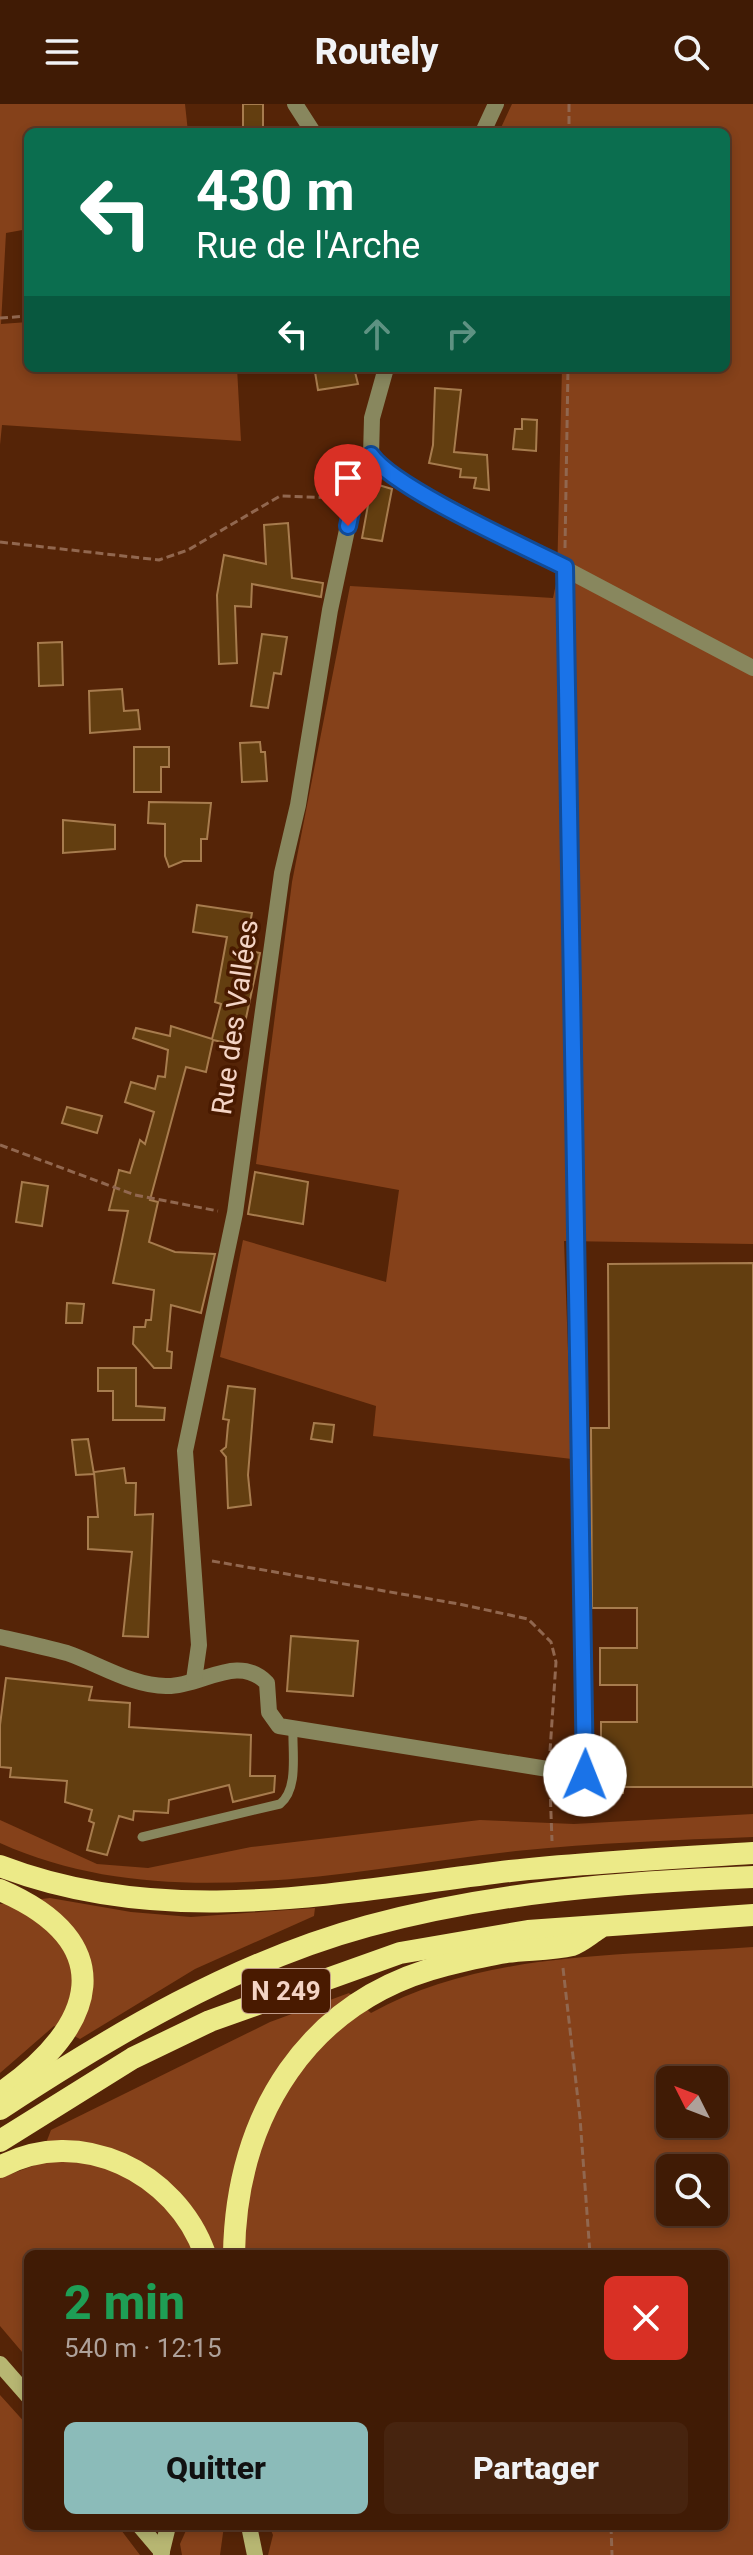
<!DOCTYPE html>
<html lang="fr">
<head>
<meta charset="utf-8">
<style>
	body { margin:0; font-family:Roboto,sans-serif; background:#47240f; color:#f1f3f6; height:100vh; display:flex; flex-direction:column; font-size:30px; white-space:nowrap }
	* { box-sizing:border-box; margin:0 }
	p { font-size:26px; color:#aea19a }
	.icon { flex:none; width:44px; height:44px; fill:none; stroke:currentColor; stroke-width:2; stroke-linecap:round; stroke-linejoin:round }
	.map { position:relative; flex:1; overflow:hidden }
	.sheet { position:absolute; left:24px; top:2146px; width:704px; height:280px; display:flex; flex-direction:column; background:#401b05; border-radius:12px; box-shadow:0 4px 12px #0003,0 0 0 2px #593927 }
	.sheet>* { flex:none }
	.top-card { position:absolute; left:24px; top:24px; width:706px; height:244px; border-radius:12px; box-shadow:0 4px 12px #0003,0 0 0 2px #593927; background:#0b6e4f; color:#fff; overflow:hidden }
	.needle { width:52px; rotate:312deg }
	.fabs { position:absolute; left:656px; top:1962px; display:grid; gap:16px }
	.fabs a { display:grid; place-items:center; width:72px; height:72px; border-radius:12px; background:#401b05; box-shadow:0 4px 12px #0003,0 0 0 2px #593927; font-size:40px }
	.pin { position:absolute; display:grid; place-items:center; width:68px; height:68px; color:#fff; margin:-82px -34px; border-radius:50% 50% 50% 0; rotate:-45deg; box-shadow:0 0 8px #0007 }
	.pin .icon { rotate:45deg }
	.me { position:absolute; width:88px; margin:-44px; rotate:1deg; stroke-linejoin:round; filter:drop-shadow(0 0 6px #0008) }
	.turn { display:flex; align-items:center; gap:28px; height:168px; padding:0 40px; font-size:36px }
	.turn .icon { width:104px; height:104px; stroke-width:2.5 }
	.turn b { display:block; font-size:56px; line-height:68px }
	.lanes { display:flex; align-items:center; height:76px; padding:0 40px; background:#0003; justify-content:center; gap:40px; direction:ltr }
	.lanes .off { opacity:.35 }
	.round { display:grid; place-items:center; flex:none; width:84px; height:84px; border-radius:12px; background:#47240f }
	.summary { display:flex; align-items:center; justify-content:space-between; height:136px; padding:0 40px }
	h1 { font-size:48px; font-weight:800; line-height:60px; color:#1e9e55 }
	.cta { display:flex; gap:16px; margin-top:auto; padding:16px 40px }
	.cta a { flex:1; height:92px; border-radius:12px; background:#8bbbb9; color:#111; font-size:32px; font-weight:800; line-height:92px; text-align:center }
	.cta a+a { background:#47240f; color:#f1f3f6 }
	header { display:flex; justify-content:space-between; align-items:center; height:104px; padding:0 40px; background:#401b05; font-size:36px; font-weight:800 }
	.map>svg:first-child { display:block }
	.green { fill:#85411a; fill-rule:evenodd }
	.building { fill:#633e10; stroke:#a77c4e; stroke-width:2 }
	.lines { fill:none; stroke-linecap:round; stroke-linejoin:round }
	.path { stroke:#91674f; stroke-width:3; stroke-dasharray:8 4; stroke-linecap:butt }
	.service { stroke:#88875e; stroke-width:9 }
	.minor { stroke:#88875e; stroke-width:16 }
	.secondary { stroke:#b7b672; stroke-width:16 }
	.trunk { stroke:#ecea88; stroke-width:22 }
	.route-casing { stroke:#114b97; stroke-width:20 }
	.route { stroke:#1a73e8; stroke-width:14 }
	.labels { text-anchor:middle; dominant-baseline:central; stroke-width:7; stroke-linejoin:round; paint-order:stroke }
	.shield { fill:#491a00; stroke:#c19c8a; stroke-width:2 }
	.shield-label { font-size:26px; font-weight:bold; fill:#f4d4c5 }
	.street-label { font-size:28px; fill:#f4d4c5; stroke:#491a00 }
</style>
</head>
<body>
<header><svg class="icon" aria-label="menu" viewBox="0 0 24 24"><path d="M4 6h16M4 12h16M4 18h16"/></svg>Routely<svg class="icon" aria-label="search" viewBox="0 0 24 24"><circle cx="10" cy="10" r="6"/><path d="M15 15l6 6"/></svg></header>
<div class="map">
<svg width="753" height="2451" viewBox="0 0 753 2451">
	<rect width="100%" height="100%" fill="#552407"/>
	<g class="green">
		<path d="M0,0H185L188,28H28V125L6,129L1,220L28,218V264H237L241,337L2,321L0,341Z"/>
		<path d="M512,0H753V1140L564,1137L572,1355L373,1332L376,1302L220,1253L243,1136L386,1178L399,1086L256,1060L292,778L350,482L553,494L557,475L562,264H726V28H499Z"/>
		<path d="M753,1710V1733C674,1736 595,1739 516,1747C347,1766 162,1812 0,1739V1716L97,1760L148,1764L251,1743L480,1716L574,1720Z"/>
		<path d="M50,1794L131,1808L191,1813L315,1804L314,1812L195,1865L80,1935L54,1922L0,1969V1800Z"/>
		<path d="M753,1843V2451H268L273,2431L269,2422H724V2150H28V2255L0,2222V2074L38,2060L51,2026L270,1918L349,1889L371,1909C485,1846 626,1852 753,1843ZM670,1976H714V2020H670ZM670,2064H714V2108H670Z"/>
		<path d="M0,2291L28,2322V2422H118L140,2451H0Z"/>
		<path d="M188,2422H224L220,2451H182L180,2440Z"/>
	</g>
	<g class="building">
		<rect x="243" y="0" width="20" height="28"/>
		<path d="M338,264H354L358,280L318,286L315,268Z"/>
		<path d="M435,284L461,286L454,348L487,351L489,386L474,384L476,374L460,373L461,365L429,359L433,341Z"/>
		<path d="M522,315L537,316L536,347L513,345L515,325H522Z"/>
		<path d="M372,379L392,385L382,437L362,434Z"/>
		<path d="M288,419L292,474L323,479L321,493L252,480L251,503L235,502L237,559L219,560L217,491L224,451L266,460L264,421Z"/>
		<path d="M262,530L287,533L281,570L274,569L268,604L251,602Z"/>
		<path d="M62,538L63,581L39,582L38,539Z"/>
		<path d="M122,585L124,607L138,606L140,625L90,629L89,587Z"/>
		<path d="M260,638L261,648H265L267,677L242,678L240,639Z"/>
		<path d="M134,643H169V663H161V688H134Z"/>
		<path d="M149,698L211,699L207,735H201V757H183L169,763L165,752V720L148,719Z"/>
		<path d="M63,716L115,721V745L63,749Z"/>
		<path d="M197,801L252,809L245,846L260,849L240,942L213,936L206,968L186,963L150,1096L158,1098L149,1138L175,1148L215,1150L201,1209L171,1201L167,1247L172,1248L171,1264H154L133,1240L134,1223H145L146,1216H151L154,1186L113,1179L128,1107L109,1106L119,1066L130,1069L140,1036L145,1040L154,1008L125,998L131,978L155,985L158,972L165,973L168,946L133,934L136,924L170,932L171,922L212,935L221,900L215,898L227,833L193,828Z"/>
		<path d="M67,1003L102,1012L97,1029L62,1019Z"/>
		<path d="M255,1068L308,1078L303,1120L248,1110Z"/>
		<path d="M22,1078L48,1082L42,1122L16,1118Z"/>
		<path d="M753,1159V1683H623V1689L601,1690V1618H637V1581H600V1544H637V1504H592L591,1324H609L608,1160Z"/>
		<path d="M67,1199L84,1200L82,1219H66Z"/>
		<path d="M98,1264H136V1302L165,1304L164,1316H113V1287H98Z"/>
		<path d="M228,1282L255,1285L248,1371L251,1401L228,1404L226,1353L221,1347L226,1343L228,1321L229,1316L223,1315Z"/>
		<path d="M314,1319L334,1321L332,1338L311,1335Z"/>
		<path d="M88,1335L94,1370L76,1371L72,1336Z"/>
		<path d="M124,1364L126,1379H136L135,1411L153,1410L148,1533L123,1532L132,1448L88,1445V1413H98L94,1368Z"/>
		<path d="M291,1532L358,1537L353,1592L287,1587Z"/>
		<path d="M6,1574L92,1583L89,1596L130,1599L129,1623L251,1631L250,1672H275L274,1688L233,1698L229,1681L169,1696L168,1709L134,1707L133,1716L119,1712L107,1751L87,1746L94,1719L89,1717L92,1706L65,1698L67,1677L10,1673L11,1664L0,1663V1621Z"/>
	</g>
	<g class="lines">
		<g class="path">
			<path d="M569,0V28"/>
			<path d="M0,214L28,212"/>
			<path d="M0,438L159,456L188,446L280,392L338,394"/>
			<path d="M565,444L568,264"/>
			<path d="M0,1041L135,1091L218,1107"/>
			<path d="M212,1457L459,1500L528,1515L551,1538L556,1558L550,1647"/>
			<path d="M550,1683L552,1737"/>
			<path d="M563,1864L580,2014L590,2150"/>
			<path d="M611,2422L612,2451"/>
		</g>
		<g class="service">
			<path d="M565,463L584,1701"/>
			<path d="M142,1733L280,1700C299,1685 292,1648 293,1625"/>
		</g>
		<g class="minor">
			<path d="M295,0L313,28"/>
			<path d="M483,28L496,0"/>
			<path d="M371,351L389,368L431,394L753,564"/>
			<path d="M0,1533C22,1538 45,1543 67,1549C99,1560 134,1583 168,1582C202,1582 238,1549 267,1579L269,1608L279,1622L585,1671"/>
			<path d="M194,1576L199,1541L185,1347L235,1109L282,769L298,701L330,506L354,393L371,351L372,314L386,264"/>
		</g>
		<g class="secondary">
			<path d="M0,2260L28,2292"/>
			<path d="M140,2422L162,2448"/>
			<path d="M249,2422L255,2451"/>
			<path d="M161,2451L168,2422"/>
		</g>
		<g class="trunk">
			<path d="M0,1762C167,1826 339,1788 510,1767C591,1758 672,1754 753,1749"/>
			<path d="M0,1786C122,1838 97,1923 2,1988"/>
			<path d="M0,2005C114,1930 236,1858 368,1822C493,1788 624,1778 753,1773"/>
			<path d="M0,2037L133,1954L210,1917L400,1849L528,1827L753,1811"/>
			<path d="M0,2063C79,2020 176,2068 205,2150"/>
			<path d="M234,2150C236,2012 307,1896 446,1861C466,1856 486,1851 506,1848C527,1845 551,1846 572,1841C581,1838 590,1830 598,1825"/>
		</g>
	</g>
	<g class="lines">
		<defs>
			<path id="route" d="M348,422L354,393L371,351C394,384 523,442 565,463L585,1671"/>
		</defs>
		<use href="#route" class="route-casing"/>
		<use href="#route" class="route"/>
	</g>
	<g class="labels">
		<rect class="shield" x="242" y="1865" width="88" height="44" rx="6"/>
		<g class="shield-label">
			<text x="286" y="1887">N 249</text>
		</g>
		<g class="street-label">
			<text transform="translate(235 913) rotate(-82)">Rue des Vallées</text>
		</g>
	</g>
</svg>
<div class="fabs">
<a><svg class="needle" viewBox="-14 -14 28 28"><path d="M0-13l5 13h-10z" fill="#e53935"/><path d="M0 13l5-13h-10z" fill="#aea19a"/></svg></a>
<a><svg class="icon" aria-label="search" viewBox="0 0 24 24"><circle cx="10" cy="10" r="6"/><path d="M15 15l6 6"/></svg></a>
</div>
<div class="pin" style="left:348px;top:422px;background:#d93025"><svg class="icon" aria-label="arrive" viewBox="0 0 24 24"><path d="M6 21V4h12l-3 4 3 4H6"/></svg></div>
<svg class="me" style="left:585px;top:1671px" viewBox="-20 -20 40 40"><circle r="19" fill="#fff"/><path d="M0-13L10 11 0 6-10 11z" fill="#1a73e8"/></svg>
<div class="top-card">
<div class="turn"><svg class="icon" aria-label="left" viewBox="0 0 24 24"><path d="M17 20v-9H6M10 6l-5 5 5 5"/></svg><div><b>430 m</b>Rue de l'Arche</div></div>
<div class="lanes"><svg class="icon" aria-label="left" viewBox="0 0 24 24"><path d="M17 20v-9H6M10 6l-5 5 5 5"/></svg><svg class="icon off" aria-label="ahead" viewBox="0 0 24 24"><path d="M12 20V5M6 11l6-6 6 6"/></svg><svg class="icon off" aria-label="right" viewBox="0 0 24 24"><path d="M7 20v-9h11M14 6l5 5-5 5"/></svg></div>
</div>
<section class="sheet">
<div class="summary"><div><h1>2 min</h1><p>540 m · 12:15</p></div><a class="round" style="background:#d93025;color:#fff"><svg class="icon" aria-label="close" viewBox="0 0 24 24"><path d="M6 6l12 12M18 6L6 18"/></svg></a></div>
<div class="cta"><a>Quitter</a><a>Partager</a></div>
</section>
</div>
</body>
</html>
